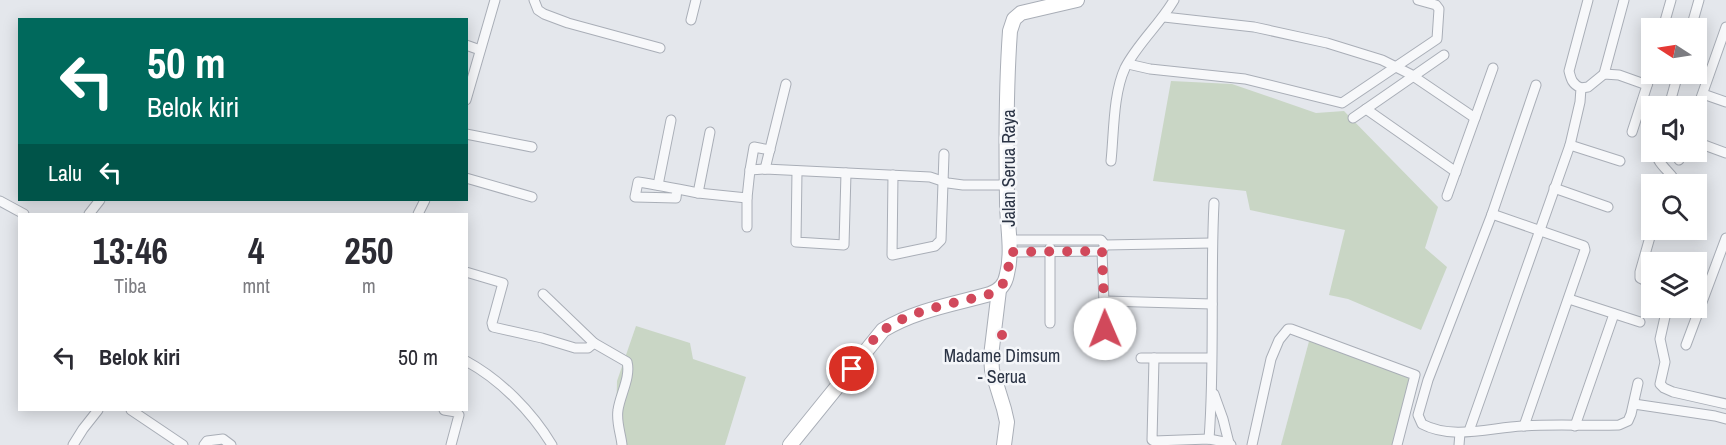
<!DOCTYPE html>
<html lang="id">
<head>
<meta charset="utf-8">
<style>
	body { margin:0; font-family:"Archivo Narrow",sans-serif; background:#f2f2f3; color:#2b2b33; height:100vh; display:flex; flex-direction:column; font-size:22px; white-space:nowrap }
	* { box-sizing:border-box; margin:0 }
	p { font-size:20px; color:#7c7c81 }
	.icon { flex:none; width:33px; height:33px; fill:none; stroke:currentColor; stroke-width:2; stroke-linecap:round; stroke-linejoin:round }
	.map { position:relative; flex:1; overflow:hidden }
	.details { position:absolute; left:18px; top:213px; width:450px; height:198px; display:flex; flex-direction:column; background:#fff; border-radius:0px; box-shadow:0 3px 15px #0003 }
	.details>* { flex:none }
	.banner { position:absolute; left:18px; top:18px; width:450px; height:183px; border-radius:0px; box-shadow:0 3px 15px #0003; background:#00695c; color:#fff; overflow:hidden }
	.needle { width:39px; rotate:282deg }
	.tools { position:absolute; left:1641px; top:18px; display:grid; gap:12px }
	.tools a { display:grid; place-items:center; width:66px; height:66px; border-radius:0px; background:#fff; box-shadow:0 3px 15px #0003; font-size:30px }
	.pin { position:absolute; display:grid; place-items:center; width:51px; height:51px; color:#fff; margin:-26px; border:3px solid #fff; border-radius:50%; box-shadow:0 2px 6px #0007 }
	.me { position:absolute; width:66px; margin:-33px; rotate:359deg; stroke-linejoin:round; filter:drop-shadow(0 0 4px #0008) }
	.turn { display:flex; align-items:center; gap:21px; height:126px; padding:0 30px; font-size:27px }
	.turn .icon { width:78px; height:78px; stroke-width:2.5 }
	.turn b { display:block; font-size:42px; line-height:51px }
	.then { display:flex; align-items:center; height:57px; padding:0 30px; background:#0003; gap:12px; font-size:22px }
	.eta { display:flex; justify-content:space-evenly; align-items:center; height:102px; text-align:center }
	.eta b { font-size:36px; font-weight:800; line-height:42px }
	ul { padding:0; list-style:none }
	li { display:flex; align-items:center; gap:18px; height:84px; padding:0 30px }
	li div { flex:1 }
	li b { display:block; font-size:22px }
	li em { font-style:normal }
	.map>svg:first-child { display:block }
	.green { fill:#c9d6c5 }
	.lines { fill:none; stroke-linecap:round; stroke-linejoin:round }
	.minor-casing { stroke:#a9aeb7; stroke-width:11 }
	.secondary-casing { stroke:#a9aeb7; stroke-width:16 }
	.minor { stroke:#f7f8fa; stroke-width:9 }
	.secondary { stroke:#fff; stroke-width:14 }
	.route { stroke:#d1495b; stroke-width:10; stroke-dasharray:0 18 }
	.poi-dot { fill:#d1495b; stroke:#f4f6f9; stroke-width:2 }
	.labels { text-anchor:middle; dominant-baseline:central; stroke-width:5; stroke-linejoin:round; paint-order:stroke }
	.street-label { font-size:18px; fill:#2b3445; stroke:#f4f6f9 }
	.poi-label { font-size:18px; fill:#2b3445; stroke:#f4f6f9 }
</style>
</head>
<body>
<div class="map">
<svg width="1726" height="445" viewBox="0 0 1726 445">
	<rect width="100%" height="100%" fill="#e4e7ec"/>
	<g class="green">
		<path d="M1171,81L1232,84L1316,113L1344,111L1438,207L1425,248L1447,267L1421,330L1348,299L1329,295L1345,230L1250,210L1246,191L1153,181Z"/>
		<path d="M636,326L690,343L693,359L746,377L725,445H622L616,426L617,381Z"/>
		<path d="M1311,334L1334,340L1413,370L1393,445H1281Z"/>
	</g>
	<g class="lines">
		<defs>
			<g id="minor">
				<path d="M534,0L538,10L544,14L568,23L660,48"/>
				<path d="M1164,17L1254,27L1327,43L1382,60L1410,74L1475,118"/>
				<path d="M691,20L696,0"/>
				<path d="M1663,28L1671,0"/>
				<path d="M1691,28L1699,0"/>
				<path d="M466,45L480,50"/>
				<path d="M1128,64L1150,69L1245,79L1342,103L1437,39L1439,9L1436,5L1418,0"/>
				<path d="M1604,74L1624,0"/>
				<path d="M1536,85L1492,214L1428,380L1418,415L1422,424C1452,440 1489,428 1522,426C1554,424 1587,426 1619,425L1628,421L1631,414L1638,383"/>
				<path d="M1581,88L1588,87L1604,74L1619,75L1647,85"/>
				<path d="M1703,94L1726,102"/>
				<path d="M466,100L495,0"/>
				<path d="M1669,106L1678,74"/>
				<path d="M1366,109L1456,172"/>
				<path d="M1696,112L1726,27"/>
				<path d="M1353,118L1444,55"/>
				<path d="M1632,132L1652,70"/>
				<path d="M466,134L532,147"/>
				<path d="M1696,142L1726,153"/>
				<path d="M1570,145L1620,161"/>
				<path d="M1656,152C1657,165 1672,172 1677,184"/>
				<path d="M1679,160L1682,152"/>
				<path d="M1111,161C1114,133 1113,94 1125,68C1138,43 1160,24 1174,0"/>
				<path d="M765,169L786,84"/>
				<path d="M750,170L754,147L770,150"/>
				<path d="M797,171L796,242L844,245L846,173"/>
				<path d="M893,175L892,255L935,246L941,240L944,154"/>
				<path d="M466,178L532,197"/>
				<path d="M658,185L671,120"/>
				<path d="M1554,188L1608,207"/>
				<path d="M677,189L676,198L635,197L638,182C658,185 678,189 698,193L747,198L750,170L765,169L930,177L948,183L963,185H1007"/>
				<path d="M698,193L710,132"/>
				<path d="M1447,196L1493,68"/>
				<path d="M0,201L24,214"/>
				<path d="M89,214L100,200"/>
				<path d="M418,214L425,200"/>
				<path d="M1492,214L1584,246L1585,250L1524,426"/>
				<path d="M747,227V198"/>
				<path d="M1009,240H1101L1105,245L1212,243"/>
				<path d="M1050,248V323"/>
				<path d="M1102,251L1105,329L1111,333H1128"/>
				<path d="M1010,252L1102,251L1104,247"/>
				<path d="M466,272L503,283L492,323L493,327L542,338L575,348H588L594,343"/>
				<path d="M1652,284L1640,278V272L1652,230"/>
				<path d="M543,294L594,343L627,362C631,377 620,395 618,410C616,422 621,434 622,445"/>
				<path d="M1569,299L1640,322"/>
				<path d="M1105,301L1212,304"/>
				<path d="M1667,308L1660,339L1665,362L1660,384L1664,388L1673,392L1726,404"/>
				<path d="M1686,345L1726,238"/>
				<path d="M1141,358H1211"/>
				<path d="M1154,358L1152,440L1154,441L1209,439L1229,443L1231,445"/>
				<path d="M466,361C501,380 532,412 552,445"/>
				<path d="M1214,394L1223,419L1229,443"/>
				<path d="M1634,404L1715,416L1726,419"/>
				<path d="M131,410L183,445"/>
				<path d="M444,410L456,412L459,415L451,445"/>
				<path d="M1575,426L1614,314"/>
				<path d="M1469,431L1570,145L1580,102L1581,88C1572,84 1571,79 1569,71L1588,0"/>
				<path d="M1209,439C1215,361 1210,282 1214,203"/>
				<path d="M73,445L83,429L98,410"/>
				<path d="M204,445L207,441L223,439L231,445"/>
				<path d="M1252,445L1271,359L1279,340L1288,329H1291L1415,375L1397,445"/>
				<path d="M1459,445L1460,433"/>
			</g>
			<g id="secondary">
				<path d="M999,290L991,356L992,370L1004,409L1007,422L1004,445"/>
				<path d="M790,445L883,330C916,310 954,304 990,294C1000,290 1005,285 1007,274C1013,251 1007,225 1007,201C1006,144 1006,87 1010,31L1014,19L1021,13L1077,0"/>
			</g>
		</defs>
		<use href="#minor" class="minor-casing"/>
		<use href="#secondary" class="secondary-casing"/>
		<use href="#minor" class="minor"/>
		<use href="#secondary" class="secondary"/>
	</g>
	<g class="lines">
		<path class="route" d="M852,369C862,356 871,339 885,329C913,309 957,303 990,294C1009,285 1008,270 1010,252L1102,251L1105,329"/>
	</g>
	<circle class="poi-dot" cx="1002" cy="335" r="6"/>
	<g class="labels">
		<g class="street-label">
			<text transform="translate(1008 168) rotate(-90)">Jalan Serua Raya</text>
		</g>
		<g class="poi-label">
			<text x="1002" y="355">Madame Dimsum<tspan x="1002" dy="21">- Serua</tspan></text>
		</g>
	</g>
</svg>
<div class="tools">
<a><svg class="needle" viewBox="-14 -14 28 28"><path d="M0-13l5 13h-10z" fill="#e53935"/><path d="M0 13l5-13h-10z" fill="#7c7c81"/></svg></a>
<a><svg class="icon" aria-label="sound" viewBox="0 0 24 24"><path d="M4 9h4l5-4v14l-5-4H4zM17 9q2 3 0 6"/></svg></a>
<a><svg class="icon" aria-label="search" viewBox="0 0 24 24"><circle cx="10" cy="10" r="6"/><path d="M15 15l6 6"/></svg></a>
<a><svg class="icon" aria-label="layers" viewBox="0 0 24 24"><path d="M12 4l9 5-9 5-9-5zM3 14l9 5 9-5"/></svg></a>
</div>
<div class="pin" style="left:852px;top:369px;background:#d93025"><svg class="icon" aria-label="arrive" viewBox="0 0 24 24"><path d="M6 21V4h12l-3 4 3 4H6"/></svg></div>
<svg class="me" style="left:1105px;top:329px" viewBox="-20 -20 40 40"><circle r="19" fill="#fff"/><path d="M0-13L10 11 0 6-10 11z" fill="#d1495b"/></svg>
<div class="banner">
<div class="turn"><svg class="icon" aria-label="left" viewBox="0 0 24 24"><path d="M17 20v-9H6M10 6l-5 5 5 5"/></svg><div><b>50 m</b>Belok kiri</div></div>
<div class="then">Lalu<svg class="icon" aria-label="left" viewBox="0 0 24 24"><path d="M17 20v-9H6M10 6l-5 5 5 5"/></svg></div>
</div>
<section class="details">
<div class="eta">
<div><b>13:46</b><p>Tiba</p></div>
<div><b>4</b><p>mnt</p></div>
<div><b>250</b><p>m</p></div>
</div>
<ul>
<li><svg class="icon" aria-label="left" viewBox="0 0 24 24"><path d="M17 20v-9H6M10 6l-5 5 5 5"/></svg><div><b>Belok kiri</b></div><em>50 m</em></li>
</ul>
</section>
</div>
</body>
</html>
